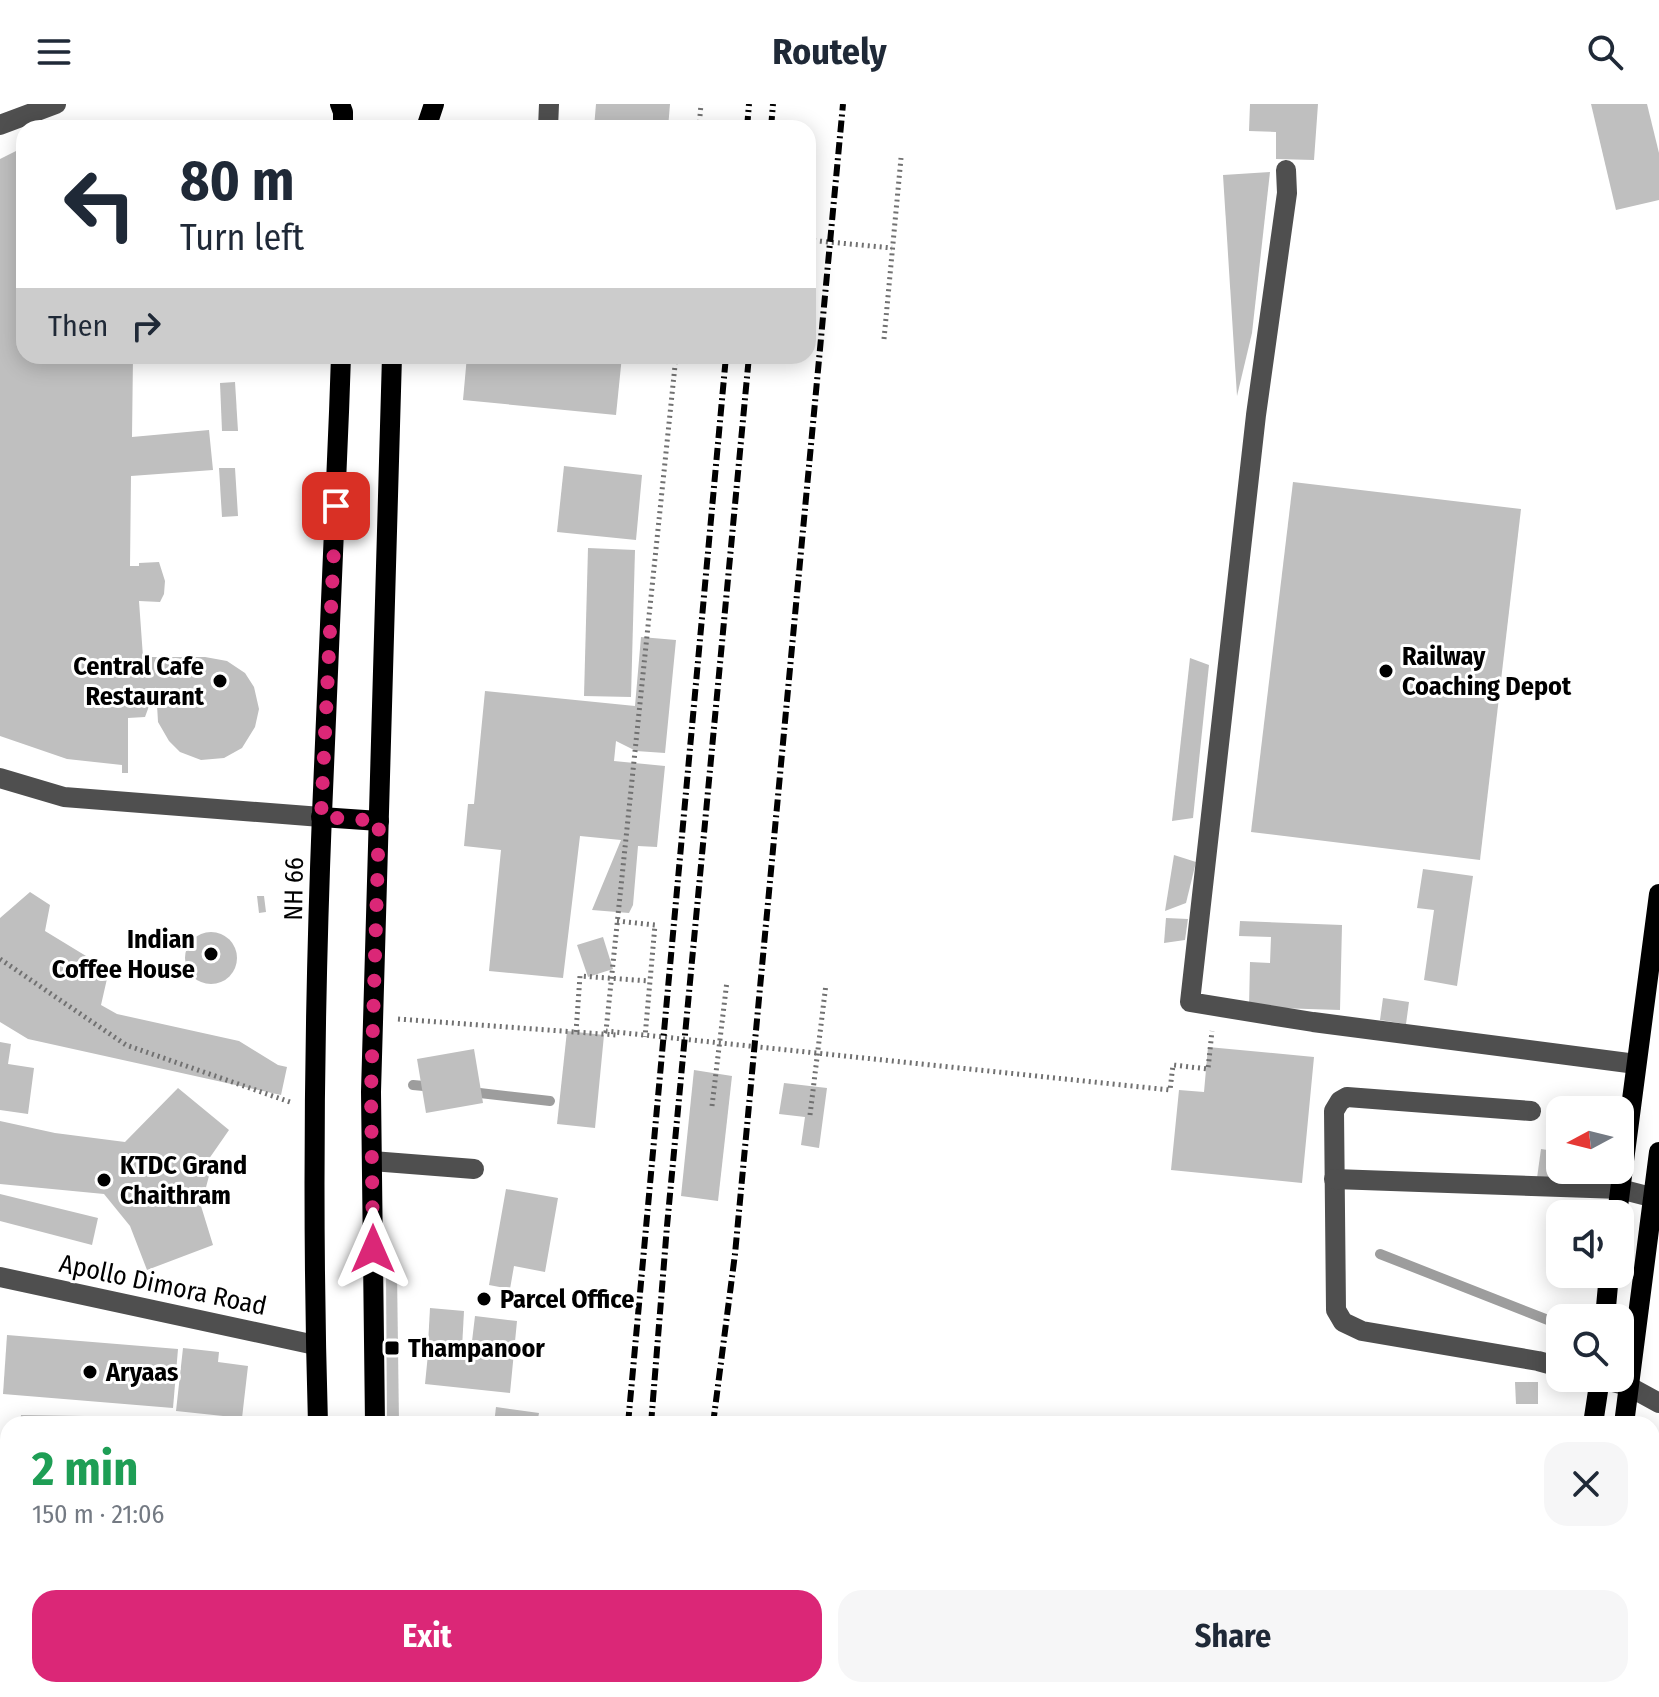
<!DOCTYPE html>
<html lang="en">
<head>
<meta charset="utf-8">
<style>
	body { margin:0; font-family:"Fira Sans Condensed",sans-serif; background:#f6f6f7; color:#1f2937; height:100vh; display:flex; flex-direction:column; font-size:30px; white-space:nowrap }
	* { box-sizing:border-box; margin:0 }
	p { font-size:26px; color:#747a83 }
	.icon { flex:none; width:44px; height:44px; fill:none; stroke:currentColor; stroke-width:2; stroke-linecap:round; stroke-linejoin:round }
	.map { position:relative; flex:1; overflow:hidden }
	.drawer { position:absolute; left:0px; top:1312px; width:1660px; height:282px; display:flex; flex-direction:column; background:#fff; border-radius:24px 24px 0 0; box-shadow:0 4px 20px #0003 }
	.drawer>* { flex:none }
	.banner { position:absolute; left:16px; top:16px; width:800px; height:244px; border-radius:24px; box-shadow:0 4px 20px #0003; background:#fff; color:#1f2937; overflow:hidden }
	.needle { width:52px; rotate:263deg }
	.buttons { position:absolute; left:1546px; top:992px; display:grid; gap:16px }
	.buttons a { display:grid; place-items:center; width:88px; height:88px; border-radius:16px; background:#fff; box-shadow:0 4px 20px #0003; font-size:40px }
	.pin { position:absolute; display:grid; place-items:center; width:68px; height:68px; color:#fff; margin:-34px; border-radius:16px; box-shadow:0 4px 12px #0006 }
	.me { position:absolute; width:88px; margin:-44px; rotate:0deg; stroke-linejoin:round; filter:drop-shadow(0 0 6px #0008) }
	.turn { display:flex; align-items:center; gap:28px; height:168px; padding:0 32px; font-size:36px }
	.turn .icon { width:104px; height:104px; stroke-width:2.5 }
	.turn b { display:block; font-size:56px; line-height:68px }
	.then { display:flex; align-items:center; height:76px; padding:0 32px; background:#0003; gap:16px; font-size:30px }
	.round { display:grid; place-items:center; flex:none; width:84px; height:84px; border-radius:24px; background:#f6f6f7 }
	.headline { display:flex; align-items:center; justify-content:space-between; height:136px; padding:0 32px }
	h1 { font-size:48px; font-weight:700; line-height:60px; color:#1e9e55 }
	.button { display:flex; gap:16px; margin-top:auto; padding:16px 32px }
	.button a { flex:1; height:92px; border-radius:24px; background:#db2777; color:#fff; font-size:32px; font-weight:700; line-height:92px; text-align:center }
	.button a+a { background:#f6f6f7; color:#1f2937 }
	header { display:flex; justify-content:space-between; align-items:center; height:104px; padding:0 32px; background:#fff; font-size:36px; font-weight:700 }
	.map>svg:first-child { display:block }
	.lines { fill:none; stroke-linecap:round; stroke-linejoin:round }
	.stream { stroke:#9d9d9d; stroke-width:10 }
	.building { fill:#bfbfbf }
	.path { stroke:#717171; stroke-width:5; stroke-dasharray:2 4; stroke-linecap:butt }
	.minor { stroke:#4f4f4f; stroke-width:20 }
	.major { stroke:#000; stroke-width:20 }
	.rail { stroke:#000; stroke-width:6; stroke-dasharray:12 4 2 4; stroke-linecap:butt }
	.route { stroke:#db2777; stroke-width:14; stroke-dasharray:0 25.2 }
	.poi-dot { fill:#000; stroke:#fff; stroke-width:3 }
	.labels { text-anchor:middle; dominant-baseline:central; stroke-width:6; stroke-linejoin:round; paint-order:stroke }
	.poi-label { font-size:26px; font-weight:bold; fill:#000; stroke:#fff; text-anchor:start }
	.street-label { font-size:26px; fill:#000; stroke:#fff }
</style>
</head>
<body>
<header><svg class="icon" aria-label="menu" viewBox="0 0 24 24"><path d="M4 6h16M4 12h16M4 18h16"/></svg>Routely<svg class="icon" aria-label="search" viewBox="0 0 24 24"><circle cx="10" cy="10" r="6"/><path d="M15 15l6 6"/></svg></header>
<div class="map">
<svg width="1659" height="1593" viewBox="0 0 1659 1593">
	<rect width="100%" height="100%" fill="#fff"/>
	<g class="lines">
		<g class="stream">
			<path d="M413,981L435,983"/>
			<path d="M471,988L550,997"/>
			<path d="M1380,1150L1553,1218"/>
		</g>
	</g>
	<g class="building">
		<path d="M596,0H670L668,24H594Z"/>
		<path d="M1250,0H1318L1314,56L1276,55V28L1249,27Z"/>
		<path d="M1591,0H1647L1659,49V96L1616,106Z"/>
		<path d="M24,43V252H133L132,333L209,326L213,366L131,372L130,462H139V459L159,458L165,477L164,490L160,498L139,497L143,553H205L227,557L245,569L254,583L259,605L255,623L242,644L224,654L201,656L180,648L169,637L158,618L156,583L145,613L128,614V669H122V661L67,655L0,632V55Z"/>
		<path d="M1270,68L1252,229L1237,292L1223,71Z"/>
		<path d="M467,252H622L616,311L463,296Z"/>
		<path d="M235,278L238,327H222L220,279Z"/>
		<path d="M564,362L642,371L636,436L557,428Z"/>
		<path d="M219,364H235L238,412L222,413Z"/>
		<path d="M1293,378L1521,405L1480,756L1251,728Z"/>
		<path d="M588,444L635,446L631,593L584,592Z"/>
		<path d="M641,533L676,536L665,649L636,647L616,637L614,657L665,662L657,743L638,742L633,801L629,809L592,806L621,736L580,732L563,874L489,867L501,746L464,742L468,700H474L485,587L635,602Z"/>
		<path d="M1190,554L1209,561L1193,714L1172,717Z"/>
		<path d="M1174,751L1196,758L1186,799L1165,807Z"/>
		<path d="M1423,765L1473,772L1457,882L1424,876L1434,806L1417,804Z"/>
		<path d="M30,788L50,801L45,827L109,866L101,901L117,910L239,937L278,961L287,963L281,991L28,935L0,918V814Z"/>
		<path d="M257,792H264L266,808L259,809Z"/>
		<path d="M1166,814L1188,815L1185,836L1164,839Z"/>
		<path d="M1240,817L1342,821L1340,906L1249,903L1250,858L1270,859L1271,833L1239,832Z"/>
		<circle cx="211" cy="854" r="26"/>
		<path d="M603,833L613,865L588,873L577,841Z"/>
		<path d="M1383,894L1409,898L1406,920L1380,916Z"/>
		<path d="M567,927L604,931L595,1024L557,1020Z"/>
		<path d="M0,938L11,940L8,960L34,964L28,1010L0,1006Z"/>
		<path d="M1208,943L1314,953L1302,1079L1171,1066L1179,986L1204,988Z"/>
		<path d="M474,945L483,999L426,1009L417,955Z"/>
		<path d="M694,966L732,972L718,1097L681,1092Z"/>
		<path d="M784,979L827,984L819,1044L801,1041L805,1013L779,1010Z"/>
		<path d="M178,984L229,1026L204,1062L209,1072L201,1102L213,1141L147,1166L130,1122L104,1090L0,1080V1017L55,1029L125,1038Z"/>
		<path d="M1541,1045L1560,1048L1558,1077L1537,1074Z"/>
		<path d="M506,1085L558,1094L545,1168L514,1162L510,1185L489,1181Z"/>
		<path d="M0,1090L98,1114L92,1141L0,1117Z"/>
		<path d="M386,1168H397L399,1320H387Z"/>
		<path d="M430,1204L464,1207L462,1244L428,1241Z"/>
		<path d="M475,1212L517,1217L510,1289L425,1280L428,1250L470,1254Z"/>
		<path d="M7,1231L178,1245L173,1304L3,1290Z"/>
		<path d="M183,1244L219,1248L218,1258L248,1262L242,1314L176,1307Z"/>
		<path d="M1515,1278H1538V1300H1516Z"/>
		<path d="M496,1303L539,1309L537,1320H494Z"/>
		<path d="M21,1311L213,1314V1320H20Z"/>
		<rect x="0" y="1379" width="8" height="132"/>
		<path d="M154,1586H211L245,1591L154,1593Z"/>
		<path d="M441,1586H508L509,1593H442Z"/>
		<path d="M1188,1586H1214L1213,1593H1188Z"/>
		<path d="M1228,1586L1315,1591V1593H1228Z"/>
		<path d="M1426,1586H1477L1476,1593H1425Z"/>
	</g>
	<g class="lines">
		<g class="path">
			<path d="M699,24L701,0"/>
			<path d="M808,136L892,144"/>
			<path d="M884,235L901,54"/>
			<path d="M676,252L606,927L1170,986L1173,961L1208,965L1212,927"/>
			<path d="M617,817L655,821L645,933"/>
			<path d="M0,855L126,941L290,998"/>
			<path d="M398,915L616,931"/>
			<path d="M576,928L580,872L649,877"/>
			<path d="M712,1002L727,877"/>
			<path d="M810,1011L826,880"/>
		</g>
		<g class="minor">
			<path d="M0,21L56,0"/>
			<path d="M548,24L549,0"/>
			<path d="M1286,66L1287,89L1256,311L1190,898L1313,918L1636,960"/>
			<path d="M0,674L64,693L321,713"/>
			<path d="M1531,1007L1347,993L1340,997L1334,1007L1336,1206L1343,1218L1362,1227L1538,1257L1560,1263"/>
			<path d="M372,1057L474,1065"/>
			<path d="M1334,1075L1620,1085L1659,1095"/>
			<path d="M0,1173L315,1241"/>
			<path d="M1599,1274L1628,1282L1659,1299"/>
			<path d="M9,1586L21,1593"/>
			<path d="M1529,1593L1530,1586"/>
			<path d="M1616,1593V1586"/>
		</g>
		<g class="major">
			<path d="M340,0L343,8V24"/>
			<path d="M426,24L434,0"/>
			<path d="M321,713L379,717"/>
			<path d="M1617,1110L1659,790"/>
			<path d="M1605,1214L1609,1170"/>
			<path d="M318,1320C312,1117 314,913 322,710C327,558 336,405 341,252"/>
			<path d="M375,1320L371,988L392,252"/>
			<path d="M1593,1320L1600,1274"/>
			<path d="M1624,1320L1659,1048"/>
			<path d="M325,1586V1593"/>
			<path d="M378,1586V1593"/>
			<path d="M1572,1593L1573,1586"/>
		</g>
		<g class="rail">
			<path d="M747,24L749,0"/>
			<path d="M771,24L773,0"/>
			<path d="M628,1320L726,252"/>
			<path d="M651,1320L667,1122L749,252"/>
			<path d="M713,1320L735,1150L843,0"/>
			<path d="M602,1593L603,1586"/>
			<path d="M629,1593V1586"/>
			<path d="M667,1593L668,1586"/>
		</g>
	</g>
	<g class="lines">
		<path class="route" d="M336,402L321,713L379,717L371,988L373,1145"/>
	</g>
	<g class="poi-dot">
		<circle cx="1386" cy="567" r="8"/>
		<circle cx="220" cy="577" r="8"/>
		<circle cx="211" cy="850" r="8"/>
		<circle cx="104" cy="1076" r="8"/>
		<circle cx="484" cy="1195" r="8"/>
		<rect x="384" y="1236" width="16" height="16" rx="4"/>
		<circle cx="90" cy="1268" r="8"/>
	</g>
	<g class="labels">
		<g class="poi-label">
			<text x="1402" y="552">Railway<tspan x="1402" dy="30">Coaching Depot</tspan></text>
			<text x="204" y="562" text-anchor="end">Central Cafe<tspan x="204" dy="30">Restaurant</tspan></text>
			<text x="195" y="835" text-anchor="end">Indian<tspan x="195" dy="30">Coffee House</tspan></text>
			<text x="120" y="1061">KTDC Grand<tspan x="120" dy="30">Chaithram</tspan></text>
			<text x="500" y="1195">Parcel Office</text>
			<text x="408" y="1244">Thampanoor</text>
			<text x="106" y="1268">Aryaas</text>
		</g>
		<g class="street-label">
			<text transform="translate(294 785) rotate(-89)">NH 66</text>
			<text transform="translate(163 1181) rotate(12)">Apollo Dimora Road</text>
		</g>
	</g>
</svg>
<div class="buttons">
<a><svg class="needle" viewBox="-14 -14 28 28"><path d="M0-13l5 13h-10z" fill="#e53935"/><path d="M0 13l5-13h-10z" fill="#747a83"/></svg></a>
<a><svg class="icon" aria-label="sound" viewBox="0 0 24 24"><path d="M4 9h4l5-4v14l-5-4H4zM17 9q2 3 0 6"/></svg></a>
<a><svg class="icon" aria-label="search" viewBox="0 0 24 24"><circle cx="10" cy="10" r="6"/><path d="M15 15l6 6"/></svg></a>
</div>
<div class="pin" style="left:336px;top:402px;background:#d93025"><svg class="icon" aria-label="arrive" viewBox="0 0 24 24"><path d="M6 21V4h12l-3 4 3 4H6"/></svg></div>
<svg class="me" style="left:373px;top:1145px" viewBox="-20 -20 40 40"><path d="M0-17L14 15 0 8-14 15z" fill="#db2777" stroke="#fff" stroke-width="4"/></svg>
<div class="banner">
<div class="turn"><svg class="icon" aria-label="left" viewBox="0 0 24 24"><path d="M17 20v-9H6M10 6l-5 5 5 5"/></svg><div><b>80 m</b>Turn left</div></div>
<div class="then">Then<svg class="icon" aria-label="right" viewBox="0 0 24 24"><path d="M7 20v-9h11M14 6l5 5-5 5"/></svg></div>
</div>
<section class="drawer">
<div class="headline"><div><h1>2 min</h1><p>150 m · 21:06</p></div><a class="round"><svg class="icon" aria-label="close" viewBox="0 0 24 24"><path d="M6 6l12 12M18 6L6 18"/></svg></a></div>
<div class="button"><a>Exit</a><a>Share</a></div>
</section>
</div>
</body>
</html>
